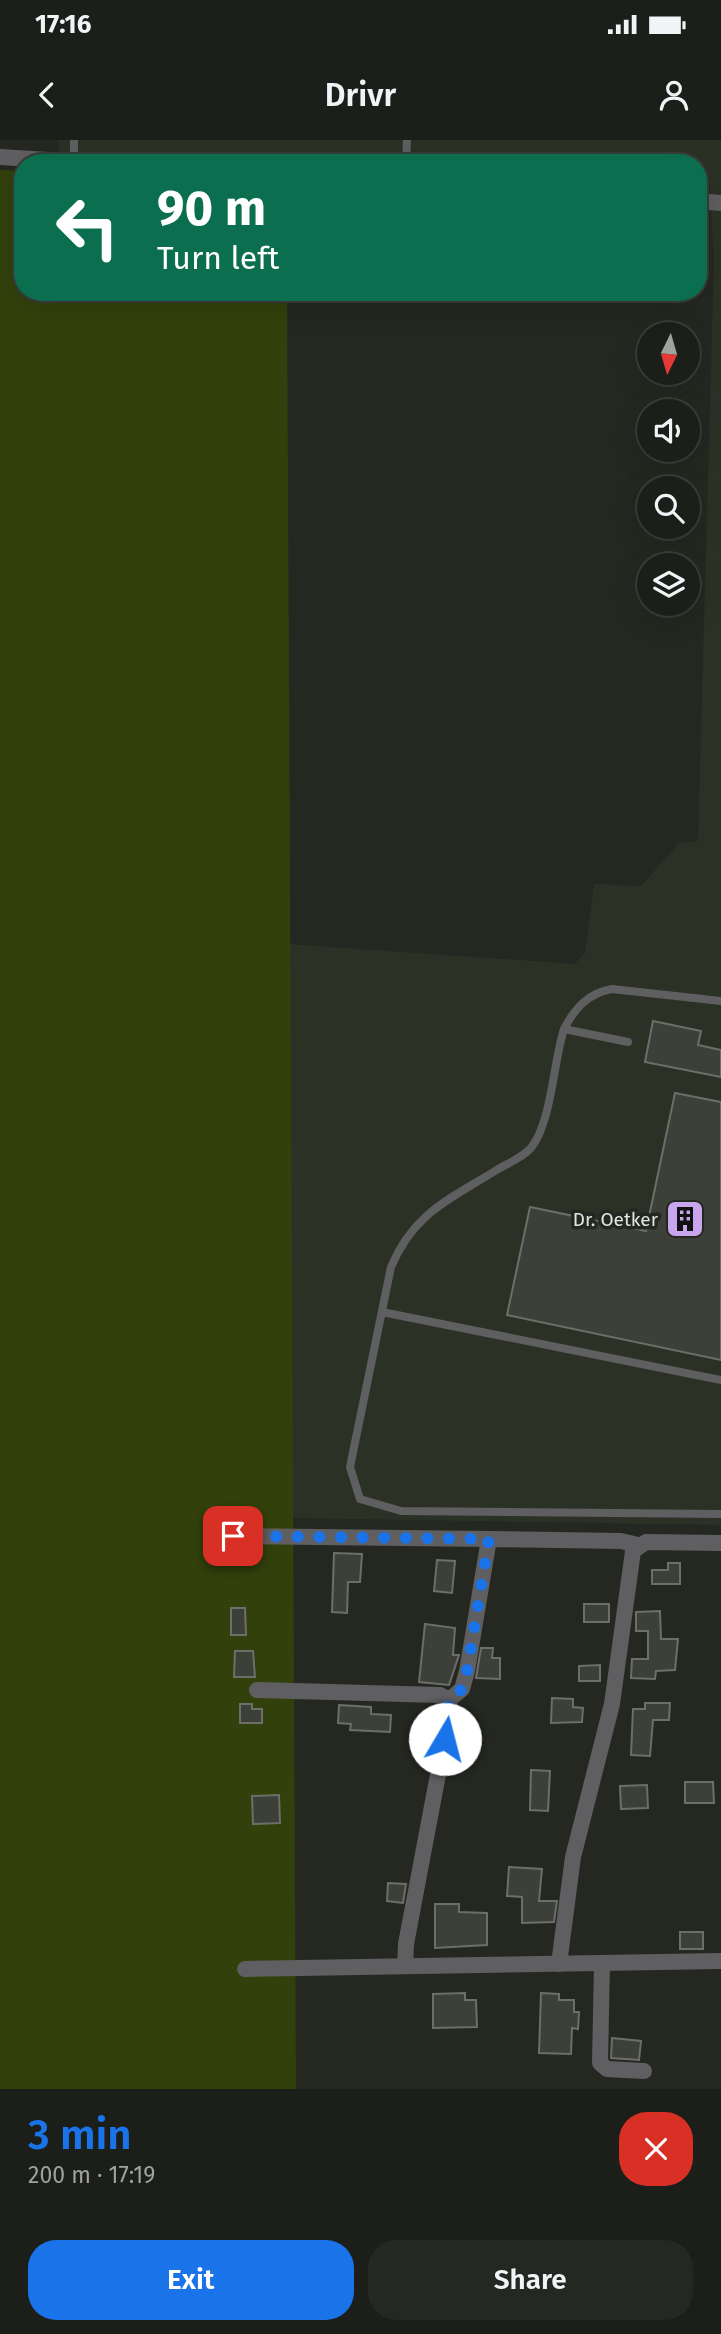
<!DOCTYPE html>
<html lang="en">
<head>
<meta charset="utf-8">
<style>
	body { margin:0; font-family:"Fira Sans",sans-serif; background:#252722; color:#f1f3f6; height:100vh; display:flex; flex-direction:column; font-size:26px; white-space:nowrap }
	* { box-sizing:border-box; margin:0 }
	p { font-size:23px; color:#a0a2a2 }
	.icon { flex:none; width:38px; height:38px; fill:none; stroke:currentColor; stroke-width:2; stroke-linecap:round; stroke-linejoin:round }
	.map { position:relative; height:1949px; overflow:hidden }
	.panel { display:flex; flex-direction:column; background:#1c1e19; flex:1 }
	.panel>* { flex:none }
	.banner { position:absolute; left:14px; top:14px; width:693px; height:147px; border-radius:28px; box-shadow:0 7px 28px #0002,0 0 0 2px #3a3c38; background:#0b6e4f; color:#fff; overflow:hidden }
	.needle { width:46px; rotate:185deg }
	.tools { position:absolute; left:637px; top:182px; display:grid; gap:14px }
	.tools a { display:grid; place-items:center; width:63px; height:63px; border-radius:50%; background:#1c1e19; box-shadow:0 7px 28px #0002,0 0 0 2px #3a3c38; font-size:35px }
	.pin { position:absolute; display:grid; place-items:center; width:60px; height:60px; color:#fff; margin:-30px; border-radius:14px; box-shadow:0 4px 10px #0006 }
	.me { position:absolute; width:77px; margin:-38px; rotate:8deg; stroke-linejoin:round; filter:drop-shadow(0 0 5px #0008) }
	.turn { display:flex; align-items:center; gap:24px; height:147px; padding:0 28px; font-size:32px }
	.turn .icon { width:91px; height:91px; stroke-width:2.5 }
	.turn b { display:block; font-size:49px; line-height:60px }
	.round { display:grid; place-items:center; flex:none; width:74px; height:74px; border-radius:28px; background:#252722 }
	.overview { display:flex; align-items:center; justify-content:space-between; height:119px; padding:0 28px }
	h1 { font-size:42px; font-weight:600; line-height:52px; color:#1a73e8 }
	.cta { display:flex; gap:14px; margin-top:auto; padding:14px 28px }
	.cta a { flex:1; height:80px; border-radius:28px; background:#1a73e8; color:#fff; font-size:28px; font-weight:600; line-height:80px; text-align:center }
	.cta a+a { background:#252722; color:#f1f3f6 }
	.status { display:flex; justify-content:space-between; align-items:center; height:49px; padding:0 35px; background:#1c1e19; direction:ltr }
	.status svg { height:19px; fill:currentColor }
	header { display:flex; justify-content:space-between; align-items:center; height:91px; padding:0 28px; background:#1c1e19; font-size:32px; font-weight:600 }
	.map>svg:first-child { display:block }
	.built { fill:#2c3125 }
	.green { fill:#32410c }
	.building { fill:#3d4039; stroke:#6c6f68; stroke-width:2 }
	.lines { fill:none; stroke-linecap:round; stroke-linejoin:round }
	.lane { stroke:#5f5e61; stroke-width:8 }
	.street { stroke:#5f5e61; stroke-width:16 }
	.route { stroke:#1a73e8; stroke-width:12; stroke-dasharray:0 21.6 }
	.labels { text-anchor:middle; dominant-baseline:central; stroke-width:7; stroke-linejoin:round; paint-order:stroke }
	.poi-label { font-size:19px; fill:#e3e5e1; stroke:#252821; text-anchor:end }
</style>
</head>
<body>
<div class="status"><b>17:16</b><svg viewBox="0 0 49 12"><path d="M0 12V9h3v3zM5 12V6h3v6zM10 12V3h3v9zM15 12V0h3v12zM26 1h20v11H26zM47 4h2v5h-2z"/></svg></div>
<header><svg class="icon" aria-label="back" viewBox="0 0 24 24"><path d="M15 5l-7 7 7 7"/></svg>Drivr<svg class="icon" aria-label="person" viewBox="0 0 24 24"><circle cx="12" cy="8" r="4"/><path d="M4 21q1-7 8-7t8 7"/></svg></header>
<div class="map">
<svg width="721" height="1949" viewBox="0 0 721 1949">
	<rect width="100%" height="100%" fill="#252821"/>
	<path class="built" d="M59,0H721V1385L230,1377L200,798L575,824L585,812L594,744L641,746L679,703L698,701L714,122L709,40L698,39V23H59Z"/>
	<path class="green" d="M0,30L23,31V152H287L296,1949H0Z"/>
	<g class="building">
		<path d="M653,881L701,891L698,905L721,910V937L645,922Z"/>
		<path d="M675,953L721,962V1220L507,1175L530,1067L646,1091Z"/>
		<path d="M334,1413L362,1414L360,1442H348L347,1473L332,1472Z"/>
		<path d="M437,1420L455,1421L452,1453L434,1451Z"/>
		<path d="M668,1423H680V1444H652V1430H668Z"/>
		<rect x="584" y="1464" width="25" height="18"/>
		<path d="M231,1468H245L246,1495H231Z"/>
		<path d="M660,1471L661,1499H678L675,1530L656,1531L655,1539L631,1538L632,1519H648V1491H636V1472Z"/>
		<path d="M425,1484L455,1488L453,1515H459L449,1545L419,1542Z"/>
		<path d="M481,1508H493L492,1518H500V1539L476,1538Z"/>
		<path d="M235,1511H253L255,1537H234Z"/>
		<path d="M600,1525V1541H579V1526Z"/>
		<path d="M552,1558L573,1559V1567L583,1568L582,1582L551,1583Z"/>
		<path d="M645,1563H670L669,1580H653L650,1616L631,1615L633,1569H645Z"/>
		<path d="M240,1564H252V1569H262V1583H240Z"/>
		<path d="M339,1565L371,1567V1574L391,1575L390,1592L350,1590L351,1584L338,1583Z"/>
		<path d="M531,1630L550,1631L548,1671L530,1670Z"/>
		<path d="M685,1642H713L714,1663H685Z"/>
		<path d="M647,1645L648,1668L621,1669L620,1646Z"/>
		<path d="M279,1655L280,1683L253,1684L252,1656Z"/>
		<path d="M509,1727L542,1729L539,1761H557L554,1782L522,1783V1757L507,1756Z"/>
		<path d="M388,1743L406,1744L403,1763L387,1761Z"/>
		<path d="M435,1764H459V1772L487,1773V1805L435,1808Z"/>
		<rect x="680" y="1792" width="23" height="17"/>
		<path d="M465,1853V1860H476L477,1887L433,1888V1854Z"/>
		<path d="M541,1853L559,1854V1860H574V1872H579L578,1889L572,1888L571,1914L539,1913Z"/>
		<path d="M612,1898L641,1901L639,1920L611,1918Z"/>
	</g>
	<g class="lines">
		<g class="lane">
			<path d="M74,0V21"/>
			<path d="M406,23L407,0"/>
			<path d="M564,889C553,923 552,981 531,1008C522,1018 506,1024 495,1031C448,1060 413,1074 391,1127L350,1327L360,1359L401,1371L721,1374"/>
			<path d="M628,902L564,889C575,868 588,853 612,849L721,861"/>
			<path d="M382,1172L721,1240"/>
		</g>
		<g class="street">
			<path d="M0,17L96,23"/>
			<path d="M698,61L721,63"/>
			<path d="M233,1396L489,1399"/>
			<path d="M257,1550L440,1555L449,1560L450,1571L406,1804L405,1826"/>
			<path d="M449,1560L462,1549L467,1531L489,1399L621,1401L638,1405"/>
			<path d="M559,1824L573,1717L612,1564L633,1411L646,1402L721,1403"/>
			<path d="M602,1824L600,1923L607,1929L644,1931"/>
			<path d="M245,1829L721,1821"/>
		</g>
	</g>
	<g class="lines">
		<path class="route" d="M233,1396L489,1399L467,1531L462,1549L449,1560L445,1599"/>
	</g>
	<defs>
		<symbol id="building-square" viewBox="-11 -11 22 22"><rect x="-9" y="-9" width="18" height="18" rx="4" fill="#c9a5ee" stroke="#252821"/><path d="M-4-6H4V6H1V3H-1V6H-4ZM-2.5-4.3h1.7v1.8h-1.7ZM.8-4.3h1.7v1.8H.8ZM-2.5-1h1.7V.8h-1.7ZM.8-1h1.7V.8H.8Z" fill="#111"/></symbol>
	</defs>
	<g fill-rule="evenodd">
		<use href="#building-square" x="663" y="1057" width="44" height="44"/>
	</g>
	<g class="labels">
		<g class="poi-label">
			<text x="658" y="1079">Dr. Oetker</text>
		</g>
	</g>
</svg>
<div class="tools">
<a><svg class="needle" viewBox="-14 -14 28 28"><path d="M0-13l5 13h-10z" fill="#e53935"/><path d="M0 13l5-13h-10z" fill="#a0a2a2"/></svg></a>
<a><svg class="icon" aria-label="sound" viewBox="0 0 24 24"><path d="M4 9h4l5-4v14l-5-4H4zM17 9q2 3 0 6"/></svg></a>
<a><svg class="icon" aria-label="search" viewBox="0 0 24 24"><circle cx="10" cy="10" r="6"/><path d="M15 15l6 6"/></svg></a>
<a><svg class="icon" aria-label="layers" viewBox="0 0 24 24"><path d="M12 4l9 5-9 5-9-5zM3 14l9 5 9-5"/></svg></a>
</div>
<div class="pin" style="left:233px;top:1396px;background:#d93025"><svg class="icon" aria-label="arrive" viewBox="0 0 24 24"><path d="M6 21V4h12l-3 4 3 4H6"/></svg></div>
<svg class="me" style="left:445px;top:1599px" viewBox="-20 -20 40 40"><circle r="19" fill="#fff"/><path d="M0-13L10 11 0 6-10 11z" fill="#1a73e8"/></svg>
<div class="banner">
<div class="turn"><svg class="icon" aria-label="left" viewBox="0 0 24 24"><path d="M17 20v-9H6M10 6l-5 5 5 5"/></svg><div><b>90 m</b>Turn left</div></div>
</div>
</div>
<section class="panel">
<div class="overview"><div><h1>3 min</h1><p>200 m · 17:19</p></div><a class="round" style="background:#d93025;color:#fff"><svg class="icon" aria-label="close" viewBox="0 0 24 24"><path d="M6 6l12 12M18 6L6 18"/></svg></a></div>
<div class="cta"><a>Exit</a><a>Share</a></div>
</section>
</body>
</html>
